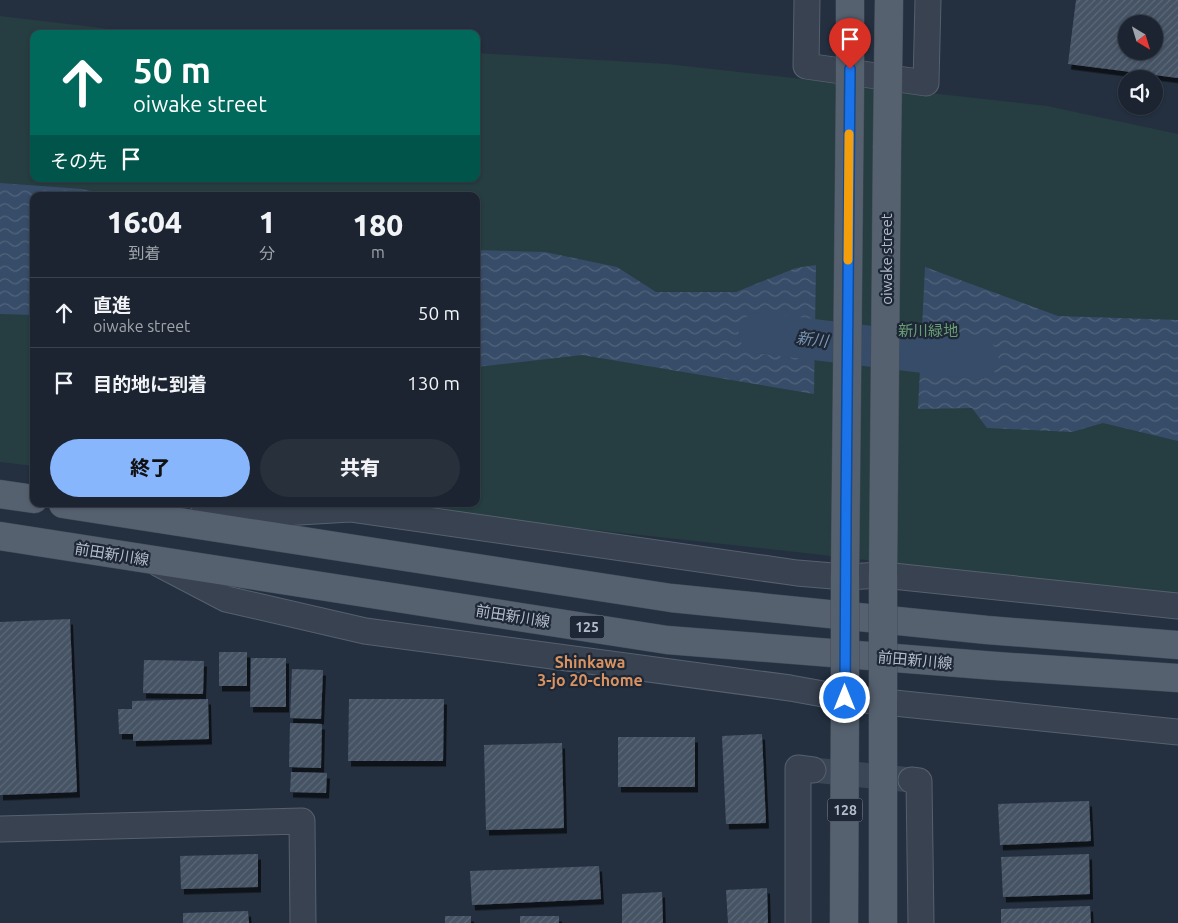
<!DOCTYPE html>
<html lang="ja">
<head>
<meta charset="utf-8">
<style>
	body { margin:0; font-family:Ubuntu,"Noto Sans JP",sans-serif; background:#28303c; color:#f1f3f6; height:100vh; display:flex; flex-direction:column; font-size:19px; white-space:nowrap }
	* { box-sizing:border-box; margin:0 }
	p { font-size:16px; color:#a0a4ab }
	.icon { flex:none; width:28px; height:28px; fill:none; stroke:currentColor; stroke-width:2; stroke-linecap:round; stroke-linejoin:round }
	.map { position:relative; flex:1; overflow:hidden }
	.sheet { position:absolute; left:30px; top:192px; width:450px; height:315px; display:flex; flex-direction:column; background:#1b2430; border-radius:10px; box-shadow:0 1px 4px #0004,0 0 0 1px #39414c }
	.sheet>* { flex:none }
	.guide { position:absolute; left:30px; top:30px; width:450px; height:152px; border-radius:10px; box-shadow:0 1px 4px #0004,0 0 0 1px #39414c; background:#00695c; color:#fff; overflow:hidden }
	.needle { width:32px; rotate:142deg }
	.controls { position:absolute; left:1118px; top:15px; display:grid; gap:10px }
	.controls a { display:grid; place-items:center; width:45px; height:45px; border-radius:50%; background:#1b2430; box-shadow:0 1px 4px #0004,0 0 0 1px #39414c; font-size:25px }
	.pin { position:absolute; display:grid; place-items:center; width:42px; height:42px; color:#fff; margin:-51px -21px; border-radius:50% 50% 50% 0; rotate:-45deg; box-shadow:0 0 5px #0007 }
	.pin .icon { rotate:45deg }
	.me { position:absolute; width:55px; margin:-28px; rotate:0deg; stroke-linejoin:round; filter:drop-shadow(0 0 4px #0008) }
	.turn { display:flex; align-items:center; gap:18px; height:105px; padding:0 20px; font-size:22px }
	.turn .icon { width:65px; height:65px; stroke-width:2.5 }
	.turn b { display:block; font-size:35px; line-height:42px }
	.then { display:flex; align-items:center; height:48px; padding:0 20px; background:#0003; gap:10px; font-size:19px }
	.eta { display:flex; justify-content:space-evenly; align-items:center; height:85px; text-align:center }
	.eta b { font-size:30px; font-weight:800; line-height:35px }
	.cta { display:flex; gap:10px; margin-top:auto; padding:10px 20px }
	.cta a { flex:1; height:58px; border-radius:30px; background:#88b6fc; color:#111; font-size:20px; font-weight:800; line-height:58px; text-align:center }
	.cta a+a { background:#28303c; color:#f1f3f6 }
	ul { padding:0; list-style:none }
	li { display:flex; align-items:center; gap:15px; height:70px; padding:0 20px; border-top:1px solid #39414c }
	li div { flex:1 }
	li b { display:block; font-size:19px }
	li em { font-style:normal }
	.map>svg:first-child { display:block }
	.green { fill:#263e41 }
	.water { fill:url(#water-waves) }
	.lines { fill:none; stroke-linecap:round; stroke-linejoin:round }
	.river { stroke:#374c68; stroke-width:41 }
	.building { fill:url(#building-hatch); fill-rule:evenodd; filter:url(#shadow) }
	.minor-tunnel { stroke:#3a4555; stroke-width:25; stroke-dasharray:25 12; stroke-linecap:butt }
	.minor-casing { stroke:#56606e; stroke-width:27 }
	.major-casing { stroke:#414b59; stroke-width:29 }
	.minor { stroke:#384250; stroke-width:25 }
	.major { stroke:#566170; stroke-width:28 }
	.major-bridge-casing { stroke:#414b59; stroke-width:29; stroke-linecap:butt }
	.major-bridge { stroke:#566170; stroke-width:28 }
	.route-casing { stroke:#114b97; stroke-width:12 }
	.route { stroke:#1a73e8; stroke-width:9 }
	.slow { stroke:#f59e0b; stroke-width:9 }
	.labels { text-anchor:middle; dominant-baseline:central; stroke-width:4.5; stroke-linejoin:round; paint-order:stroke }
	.shield { fill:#1d2735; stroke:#87909e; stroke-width:1 }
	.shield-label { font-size:14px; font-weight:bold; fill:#b4bdcb }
	.street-label { font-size:15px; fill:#b4bdcb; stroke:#1d2735 }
	.park-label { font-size:15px; fill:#6a9d75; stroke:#1d2735 }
	.water-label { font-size:16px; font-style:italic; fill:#7b94b3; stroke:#1d2735 }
	.neighbourhood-label { font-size:16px; font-weight:bold; fill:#da9360; stroke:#1d2735 }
</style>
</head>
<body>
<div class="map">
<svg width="1178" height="923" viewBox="0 0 1178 923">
	<defs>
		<pattern id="water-waves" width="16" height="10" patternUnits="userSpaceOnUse" patternTransform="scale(1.25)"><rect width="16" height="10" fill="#374c68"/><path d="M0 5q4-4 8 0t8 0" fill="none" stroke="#52647c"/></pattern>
		<pattern id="building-hatch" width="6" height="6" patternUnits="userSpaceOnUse" patternTransform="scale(1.25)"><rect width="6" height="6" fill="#455264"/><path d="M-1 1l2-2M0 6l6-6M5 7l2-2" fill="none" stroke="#5d6979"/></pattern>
		<filter id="shadow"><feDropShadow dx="3" dy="5.5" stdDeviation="0" flood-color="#0009"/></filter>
	</defs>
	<rect width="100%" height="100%" fill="#243040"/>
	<path class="green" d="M0,16L152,34H34V179H476V53L667,64L1047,106L1178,134V596L805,553L357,504H476V196H34V466L0,462Z"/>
	<g class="water">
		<path d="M0,183L82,189L114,196H34V315L0,314Z"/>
		<path d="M476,250L545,252L617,267L656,292H736L796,268L816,265L814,394L582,355L476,367Z"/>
		<path d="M925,267L1058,316L1178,320V441L1103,423L1072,432L987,428L972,408L918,409Z"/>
	</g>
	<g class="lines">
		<path class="river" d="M759,333L978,359"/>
	</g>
	<g class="building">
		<path d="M1076,0H1178V78L1068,64ZM1126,24H1154V51H1126Z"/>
		<path d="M70,619L77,792L0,795V622Z"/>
		<rect x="219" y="652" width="28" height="34"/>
		<path d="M251,658H286V707H250Z"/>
		<path d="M144,660L204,661L203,694L143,693Z"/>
		<path d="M292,669L323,670L321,719L290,718Z"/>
		<path d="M208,699L209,739L133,741V734H119L118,709H132V701Z"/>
		<path d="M349,699H444L443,761H348Z"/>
		<path d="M290,723L322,724L321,768L289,767Z"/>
		<path d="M762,734L766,823L726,824L722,736Z"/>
		<rect x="618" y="737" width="77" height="50"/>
		<path d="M562,743L564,828L486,830L484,745Z"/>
		<path d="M291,772L327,773L326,793L290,792Z"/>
		<path d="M1089,801L1091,841L1000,845L998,804Z"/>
		<path d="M258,854V887L181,889L180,856Z"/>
		<path d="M1089,854L1090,894L1003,897L1001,857Z"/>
		<path d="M599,866L601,899L472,905L470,871Z"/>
		<path d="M767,888L768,923H728L726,890Z"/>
		<path d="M662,892L663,923H622V894Z"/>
		<path d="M1090,906L1091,923H1001V909Z"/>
		<path d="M248,911L249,923H183V913Z"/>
		<rect x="445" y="916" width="26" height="7"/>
		<rect x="520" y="916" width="39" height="7"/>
	</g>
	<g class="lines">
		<path class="minor-tunnel" d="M813,770L911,780"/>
		<defs>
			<g id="minor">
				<path d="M807,0L806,66L926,83L928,0"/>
				<path d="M200,518L350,509L797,573L845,577L883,575L1178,606"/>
				<path d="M159,564L226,599L365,631L790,688L845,698L1178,732"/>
				<path d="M911,780L919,781L921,923"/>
				<path d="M0,829L302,821L303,923"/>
				<path d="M798,923V768L813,770"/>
			</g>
			<g id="major">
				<path d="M0,494L34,499"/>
				<path d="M63,504L671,598L987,630L1178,645"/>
				<path d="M0,536L667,640L996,666L1178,678"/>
				<path d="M883,575L887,148"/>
				<path d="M845,577L850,87"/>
				<path d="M844,923L845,698"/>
				<path d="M883,923V701"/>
			</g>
		</defs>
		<use href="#minor" class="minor-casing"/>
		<use href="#major" class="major-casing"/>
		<use href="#minor" class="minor"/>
		<use href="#major" class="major"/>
		<defs>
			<g id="major-bridge">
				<path d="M850,87V0"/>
				<path d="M887,148L889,0"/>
				<path d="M845,698V577"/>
				<path d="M883,701V575"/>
			</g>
		</defs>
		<use href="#major-bridge" class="major-bridge-casing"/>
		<use href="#major-bridge" class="major-bridge"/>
	</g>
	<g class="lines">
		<defs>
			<path id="route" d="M845,698L846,514L850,69"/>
		</defs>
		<use href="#route" class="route-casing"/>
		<use href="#route" class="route"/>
		<path class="slow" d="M848,260L849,134"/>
	</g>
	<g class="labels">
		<g class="shield">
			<rect x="569.5" y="615.5" width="35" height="23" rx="4"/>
			<rect x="827.5" y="798.5" width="35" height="23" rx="4"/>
		</g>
		<g class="shield-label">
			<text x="587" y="627">125</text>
			<text x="845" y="810">128</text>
		</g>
		<g class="street-label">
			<text transform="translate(886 259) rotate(-90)">oiwake street</text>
			<text transform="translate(112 554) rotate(9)">前田新川線</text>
			<text transform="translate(513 616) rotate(9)">前田新川線</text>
			<text transform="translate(915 660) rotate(5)">前田新川線</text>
		</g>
		<g class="park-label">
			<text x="928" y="330">新川緑地</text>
		</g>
		<g class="water-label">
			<text transform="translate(812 339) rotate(7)">新川</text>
		</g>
		<g class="neighbourhood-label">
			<text x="590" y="662">Shinkawa<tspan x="590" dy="18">3-jo 20-chome</tspan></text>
		</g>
	</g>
</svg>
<div class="controls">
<a><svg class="needle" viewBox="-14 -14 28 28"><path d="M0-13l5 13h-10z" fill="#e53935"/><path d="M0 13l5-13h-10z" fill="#a0a4ab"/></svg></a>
<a><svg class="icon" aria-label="sound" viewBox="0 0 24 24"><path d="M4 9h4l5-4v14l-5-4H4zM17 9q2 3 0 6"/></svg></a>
</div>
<div class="pin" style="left:850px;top:69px;background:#d93025"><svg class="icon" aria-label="arrive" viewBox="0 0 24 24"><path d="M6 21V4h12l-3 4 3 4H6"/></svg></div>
<svg class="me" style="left:845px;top:698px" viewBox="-20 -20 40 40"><circle r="17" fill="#1a73e8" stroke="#fff" stroke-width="3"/><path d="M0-11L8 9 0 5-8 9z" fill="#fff"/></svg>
<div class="guide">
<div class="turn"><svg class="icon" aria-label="ahead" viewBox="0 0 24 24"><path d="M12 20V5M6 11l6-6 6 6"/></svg><div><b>50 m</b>oiwake street</div></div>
<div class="then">その先<svg class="icon" aria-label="arrive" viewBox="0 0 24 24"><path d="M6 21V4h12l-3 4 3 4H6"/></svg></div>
</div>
<section class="sheet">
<div class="eta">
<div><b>16:04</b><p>到着</p></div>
<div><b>1</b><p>分</p></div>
<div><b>180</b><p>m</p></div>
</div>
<ul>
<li><svg class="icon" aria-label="ahead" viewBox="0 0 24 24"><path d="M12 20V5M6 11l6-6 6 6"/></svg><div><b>直進</b><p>oiwake street</p></div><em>50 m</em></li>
<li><svg class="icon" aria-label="arrive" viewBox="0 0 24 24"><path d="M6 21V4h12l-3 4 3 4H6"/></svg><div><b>目的地に到着</b></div><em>130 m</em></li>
</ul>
<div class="cta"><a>終了</a><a>共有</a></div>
</section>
</div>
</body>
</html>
